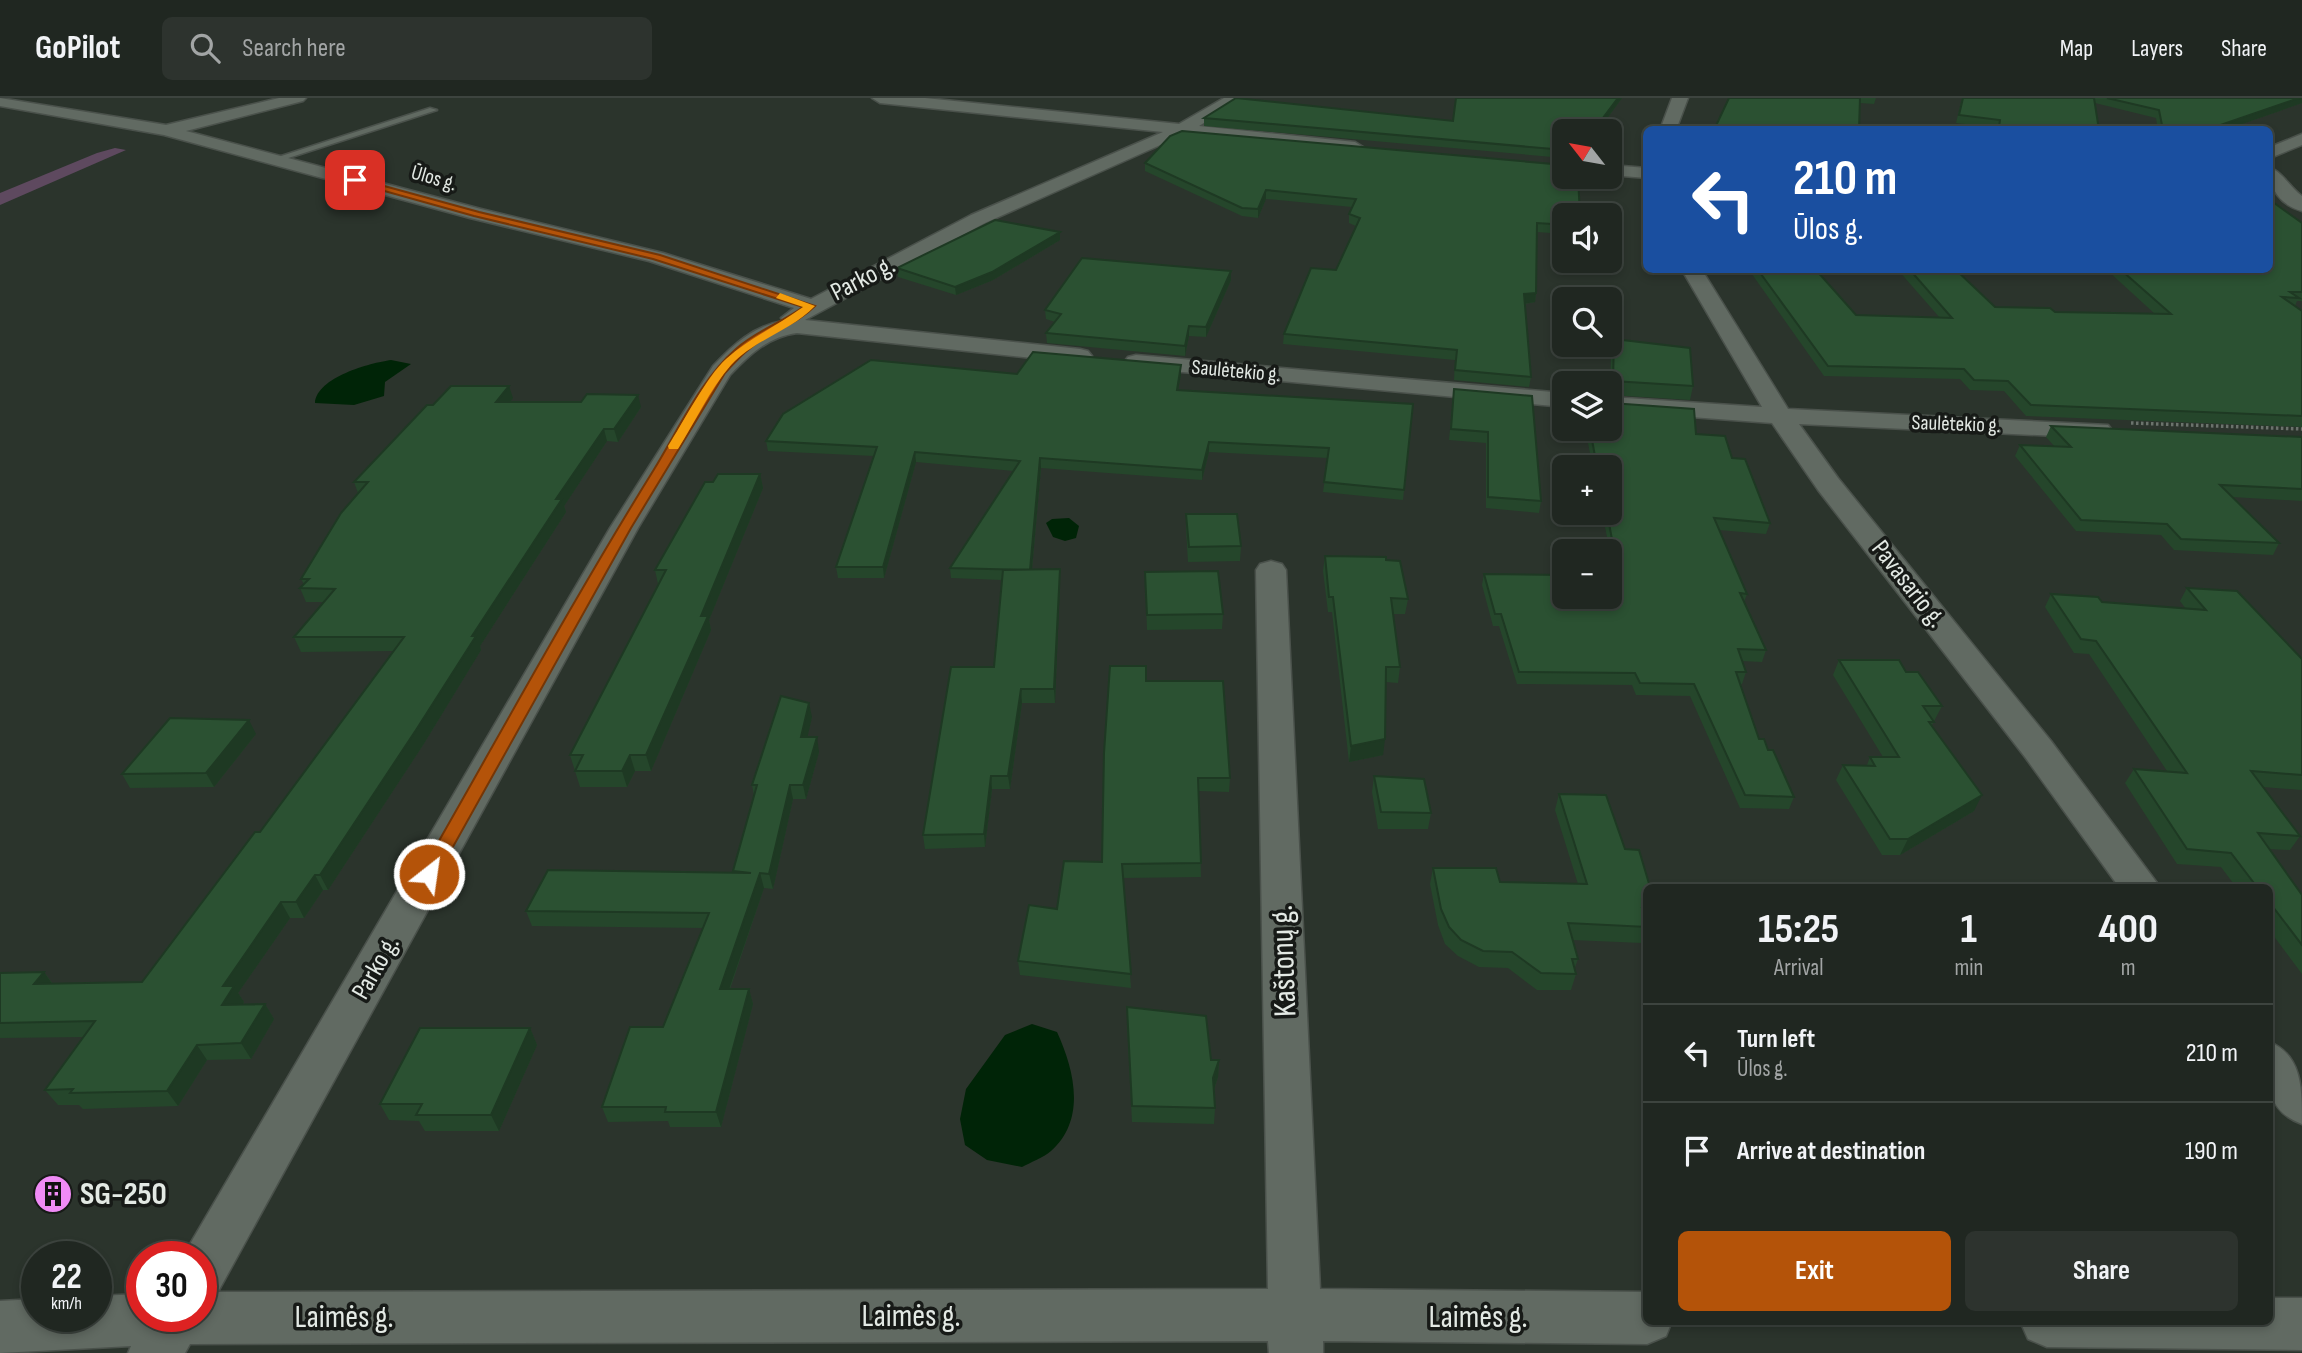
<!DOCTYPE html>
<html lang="en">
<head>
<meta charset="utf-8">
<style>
	body { margin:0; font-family:"Sofia Sans Condensed",sans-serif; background:#2d332e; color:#f1f3f6; height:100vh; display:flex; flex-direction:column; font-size:26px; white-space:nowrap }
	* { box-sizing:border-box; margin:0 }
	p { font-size:23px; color:#a2a5a5 }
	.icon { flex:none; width:38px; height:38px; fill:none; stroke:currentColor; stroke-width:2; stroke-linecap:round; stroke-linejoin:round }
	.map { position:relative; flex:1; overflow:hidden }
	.drawer { position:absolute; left:1643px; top:786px; width:630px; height:441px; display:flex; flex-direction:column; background:#202721; border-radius:10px; box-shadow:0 4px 10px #0003,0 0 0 2px #3d443f }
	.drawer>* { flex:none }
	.banner { position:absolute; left:1643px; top:28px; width:630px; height:147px; border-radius:10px; box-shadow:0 4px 10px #0003,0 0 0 2px #3d443f; background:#1a4fa0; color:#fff; overflow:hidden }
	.needle { width:46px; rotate:301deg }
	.tools { position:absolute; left:1552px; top:21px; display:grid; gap:14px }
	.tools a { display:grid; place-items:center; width:70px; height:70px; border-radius:10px; background:#202721; box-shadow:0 4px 10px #0003,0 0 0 2px #3d443f; font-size:35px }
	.speed { position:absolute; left:21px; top:1143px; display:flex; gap:14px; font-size:35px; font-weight:700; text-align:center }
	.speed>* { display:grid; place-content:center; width:91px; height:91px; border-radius:50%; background:#202721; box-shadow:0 4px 10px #0003,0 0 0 2px #3d443f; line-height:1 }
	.speed small { font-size:18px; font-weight:400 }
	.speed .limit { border:10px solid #d22; background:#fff; color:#111 }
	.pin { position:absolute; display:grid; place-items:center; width:60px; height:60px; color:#fff; margin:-30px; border-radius:14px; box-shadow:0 4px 10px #0006 }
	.me { position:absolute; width:77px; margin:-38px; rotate:30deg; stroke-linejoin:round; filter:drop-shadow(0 0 5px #0008) }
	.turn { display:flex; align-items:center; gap:24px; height:147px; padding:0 35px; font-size:32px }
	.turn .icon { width:91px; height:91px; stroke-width:2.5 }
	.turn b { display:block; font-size:49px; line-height:60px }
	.eta { display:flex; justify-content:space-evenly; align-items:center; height:119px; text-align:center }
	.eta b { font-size:42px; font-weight:700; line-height:49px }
	.primary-button { display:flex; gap:14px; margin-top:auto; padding:14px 35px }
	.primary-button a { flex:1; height:80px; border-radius:10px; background:#b45309; color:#fff; font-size:28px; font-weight:700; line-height:80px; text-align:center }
	.primary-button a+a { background:#2d332e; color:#f1f3f6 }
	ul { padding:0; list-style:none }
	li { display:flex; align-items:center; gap:21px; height:98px; padding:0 35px; border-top:2px solid #3d443f }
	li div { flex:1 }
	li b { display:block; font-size:26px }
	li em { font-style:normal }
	header { display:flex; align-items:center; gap:42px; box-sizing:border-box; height:98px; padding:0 35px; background:#202721; border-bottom:2px solid #3d443f }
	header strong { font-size:33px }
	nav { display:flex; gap:38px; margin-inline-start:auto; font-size:24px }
	.search { width:490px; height:63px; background:#2d332e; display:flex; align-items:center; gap:18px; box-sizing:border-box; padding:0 24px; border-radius:10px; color:#a2a5a5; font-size:26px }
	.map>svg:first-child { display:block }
	.green { fill:#5e495f }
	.water { fill:#002407 }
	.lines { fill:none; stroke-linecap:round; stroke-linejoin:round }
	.service-casing { stroke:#4a514b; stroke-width:3 }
	.minor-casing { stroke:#4a514b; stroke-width:3 }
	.path { stroke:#6b736c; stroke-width:3.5; stroke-dasharray:2.5 2.5; stroke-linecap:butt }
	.service { fill:#616a62; fill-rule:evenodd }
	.minor { fill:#616a62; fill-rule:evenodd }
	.wall { fill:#25462b }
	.shaded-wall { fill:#1e3923 }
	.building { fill:#2b5132; stroke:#1e3923; stroke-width:2 }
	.route { fill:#b45309; stroke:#753606; stroke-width:2 }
	.slow { fill:#f59e0b }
	.labels { text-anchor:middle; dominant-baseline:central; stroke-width:7; stroke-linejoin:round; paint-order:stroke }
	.far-street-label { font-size:21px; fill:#e3e9e4; stroke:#171a17 }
	.street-label { font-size:26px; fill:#e3e9e4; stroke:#171a17 }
	.near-street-label { font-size:32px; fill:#e3e9e4; stroke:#171a17 }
	.near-poi-label { font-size:32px; font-weight:bold; fill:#e3e9e4; stroke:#171a17; text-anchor:start }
</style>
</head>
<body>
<header>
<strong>GoPilot</strong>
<div class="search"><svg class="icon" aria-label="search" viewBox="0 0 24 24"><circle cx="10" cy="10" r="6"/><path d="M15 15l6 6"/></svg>Search here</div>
<nav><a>Map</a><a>Layers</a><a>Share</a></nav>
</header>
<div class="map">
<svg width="2302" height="1255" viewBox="0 0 2302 1255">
	<rect width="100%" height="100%" fill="#2b342c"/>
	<path class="green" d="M115,50L126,52L0,107V95L97,55Z"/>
	<g class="water">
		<path d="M391,262L411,266L385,284L384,298L354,307L315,305C317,279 370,265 391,262Z"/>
		<path d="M1069,420L1079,428L1076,440L1065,443L1053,439L1046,425L1052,421Z"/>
		<path d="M1032,926L1057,934C1074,971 1087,1021 1051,1053C1043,1060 1031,1064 1022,1069L987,1062L965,1047L960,1021L966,991L1005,937Z"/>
	</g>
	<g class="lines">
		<defs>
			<path id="service" d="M430,10L437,12L279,63L272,61Z"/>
			<g id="minor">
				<path d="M0,0L166,27L279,0H306L303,3L186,33L481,111L663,155L811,201L971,117L1163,34L880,5L872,0H925L1179,26L1224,0H1243L1199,28L1355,44L1363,49L1355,54L1185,36L985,125L805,222L1080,251L1088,253L1092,258L1088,263L1080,265L797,235C768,239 750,256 730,277L638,430L219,1192L215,1194L1268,1191L1256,472L1260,466L1271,463L1282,466L1286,472L1320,1191L1647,1194V1223H1672L1666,1238L1647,1246L1323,1243V1255H1269L1268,1243L190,1246L185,1255H128L131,1248L0,1255V1203L37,1201V1218H96V1198L142,1196V1218H201V1158H183L610,430L713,268C733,247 753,228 783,223L781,220L794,210L649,163L470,120L164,37L0,8Z"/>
				<path d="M1672,0H1688L1676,32H1660Z"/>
				<path d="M2302,36V47L2270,60V49Z"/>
				<path d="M1610,67L1647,70V80L1610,77Z"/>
				<path d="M2270,70C2282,73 2291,91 2302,98V113C2280,107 2269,91 2270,70Z"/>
				<path d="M1682,172H1702L1788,311L2108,327L2112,332L2108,337L2099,340L1799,326L1838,380L2051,643L2160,789H2119L2025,659L1818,392L1772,325L1610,313V299L1762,309Z"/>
				<path d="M1136,257L1564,295V309L1128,269L1124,264L1128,259Z"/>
				<path d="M2270,944C2302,958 2302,990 2302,1026C2263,1012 2268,980 2270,944Z"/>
				<path d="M2270,1200H2302V1252L2047,1249L2028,1241L2020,1223H2270Z"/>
			</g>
		</defs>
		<use href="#service" class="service-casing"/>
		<use href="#minor" class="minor-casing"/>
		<path class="path" d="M2131,325L2302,331"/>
		<use href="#service" class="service"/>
		<use href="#minor" class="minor"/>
	</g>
	<g class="wall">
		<path d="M1622,0L1598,33H1564V62V60L1204,28V20L1453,23Z"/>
		<path d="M1729,0H1876L1874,6L1860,5Z"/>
		<path d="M1962,0H2302V5L2225,32H2158L2156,20L2095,5L2099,32H1997L1998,30L1956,25Z"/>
		<path d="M1145,65L1578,79L1579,117H1564V125L1553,124L1551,135L1537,134L1536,195L1535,204L1525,206L1531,279L1529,289L1454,282L1455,262L1283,246L1284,236L1336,172L1356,128L1349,125V116L1352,109L1266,101L1258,120L1242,118L1145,73Z"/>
		<path d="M2302,125V203H2297L2295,208L2302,213V329L2026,318L2004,293L1970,292L1960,281L1824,278L1749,172H1816L1856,217L1940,220L1898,172H1956L1995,209L2055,214L2155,216L2107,172H2270Z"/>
		<path d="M1060,142L993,182L956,197L898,179L897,170Z"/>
		<path d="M1231,182L1206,239L1189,238L1185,258L1047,245L1046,235L1055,224L1046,221L1045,212Z"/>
		<path d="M1614,241L1693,288L1690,302L1610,297L1611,254Z"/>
		<path d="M1017,276L1181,277L1178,292L1413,306L1403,402L1323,394L1328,360L1209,354L1202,382L1041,370L1032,471H1060V484L1055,605H1022L1010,691H992L985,749L925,751L923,737L994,569L1002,482L951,480L950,470L1014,373L916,364L884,480H838L836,469L874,358L768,353L766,343Z"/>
		<path d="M1454,291L1541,403L1539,415L1486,410V345L1449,342Z"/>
		<path d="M513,300L510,304L641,309L618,344L607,343L564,408L566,414L480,548L481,552L423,647L328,792H323L304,820H290L238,895L244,904L242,906H265L274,921L251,961L207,962L178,1008L83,1011L79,1007H58L45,992L84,939L0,940V875L44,874L53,886L142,884L260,734L394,553L301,554L294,539L324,504H306L300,490L304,486L301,481L358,395L354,384Z"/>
		<path d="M1611,305L1696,336L1732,360L1770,425L1766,436L1719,432L1747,496L1744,504L1766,552L1762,564L1742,563L1746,574L1742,586H1740L1759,641L1768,652L1794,699L1789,711L1740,710L1690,598L1636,597L1632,587L1517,586L1499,528H1493L1482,487L1484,476L1610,499V453L1602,415H1610V369H1593L1585,331H1610V310Z"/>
		<path d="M2051,328L2302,339V403L2232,399L2279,445L2273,457L2174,452L2161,437L2076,433L2015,358L2020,347L2055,349L2046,339Z"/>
		<path d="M760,376L763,390L709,522L711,532L651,673H635L627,689H580L570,657L658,486L655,472L713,384Z"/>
		<path d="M1186,416L1241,448L1240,463L1188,464L1186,431Z"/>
		<path d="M1325,458L1386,462L1408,501L1405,516H1393L1400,569L1398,585L1386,584L1383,657L1349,664L1332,514H1328L1323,473Z"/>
		<path d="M1145,474L1223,516L1222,531L1147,532Z"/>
		<path d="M2187,490L2302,561V692L2263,689L2300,738L2290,752L2269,751L2302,797V876L2270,833V789H2236L2221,769L2177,766L2125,685L2134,671L2167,673L2089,556L2074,555L2045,509L2051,496L2102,504L2186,511L2180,503Z"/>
		<path d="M1839,562L1906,574L1942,608L1932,627L1974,713L1900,757H1882L1836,682L1843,667H1867L1870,659H1883L1833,577Z"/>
		<path d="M1146,583L1230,680L1229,694L1198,693L1201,779L1123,780L1131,890L1020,877L1018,863L1057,811L1102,764Z"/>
		<path d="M812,619L807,639L819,654L806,701H793L773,791L764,790L730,891H749L753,906L721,1029H670L668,1023L608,1024L602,1009L663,929L703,830L532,828L526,813L734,774L754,697L752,687Z"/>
		<path d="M256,636L214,689L130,690L122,676Z"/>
		<path d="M1374,678L1431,715L1428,731H1378L1372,694Z"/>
		<path d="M1559,696L1625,751L1647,789V831L1642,845L1572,842L1578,861L1574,872L1576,876L1571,892H1537L1508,870L1479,869L1458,858L1445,846L1438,827L1430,786L1433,770L1500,784L1578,786L1555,712Z"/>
		<path d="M1127,926L1211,962H1219L1218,979L1214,992L1215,1010L1214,1026L1132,1024Z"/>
		<path d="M530,930L537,947L499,1033H425L419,1023L389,1022L380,1006Z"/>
	</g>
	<g class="shaded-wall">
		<path d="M1618,0H1622L1598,33H1593Z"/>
		<path d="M2299,0H2302V5L2225,32H2206Z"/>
		<path d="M1266,92V101L1258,120V111Z"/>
		<path d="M1060,134V142L993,182L956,197L955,189Z"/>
		<path d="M1231,173V182L1206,239V229Z"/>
		<path d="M1536,195L1535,204L1522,206L1524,196Z"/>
		<path d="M1189,228V238L1185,258V248Z"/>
		<path d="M1181,267V277L1176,301L1177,292Z"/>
		<path d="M509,288L513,300L500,316L496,304Z"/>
		<path d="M638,297L641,309L618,344L614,331Z"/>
		<path d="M604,331L607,343L564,408L566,414L480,548L481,552L423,647L328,792L320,777L472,538L556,401Z"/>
		<path d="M1209,344V354L1202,382V372Z"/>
		<path d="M915,354L916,364L884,480L883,469Z"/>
		<path d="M1040,360L1041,370L1031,482L1030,472Z"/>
		<path d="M760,376L763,390L709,522L711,532L651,673L646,657L701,518Z"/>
		<path d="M1060,471V484L1055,605L1054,591Z"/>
		<path d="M1021,591L1022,605L1010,691L1008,678Z"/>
		<path d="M809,605L812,619L804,654L801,639Z"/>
		<path d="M249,622L256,636L214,689L206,675Z"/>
		<path d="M817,639L819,654L806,701L803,687Z"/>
		<path d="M1385,641L1383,657L1349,664L1351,648Z"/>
		<path d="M630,657L635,673L627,689L622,673Z"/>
		<path d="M991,678L992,691L985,749L984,736Z"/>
		<path d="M790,687L793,701L773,791L769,776Z"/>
		<path d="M1982,697L1974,713L1900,757L1908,741Z"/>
		<path d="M760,775L764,790L724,906L720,891Z"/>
		<path d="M315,777L323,792L304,820L296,804Z"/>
		<path d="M281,804L290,820L238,895L244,904L232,922L222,907L223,888Z"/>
		<path d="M44,874L55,890L34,886Z"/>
		<path d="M749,891L753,906L721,1029L716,1014Z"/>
		<path d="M265,906L274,921L251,961L241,945Z"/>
		<path d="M530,930L537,947L499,1033L491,1017Z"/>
		<path d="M197,947L207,962L178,1008L167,993Z"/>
		<path d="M1219,962L1218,979L1212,997L1213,980Z"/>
	</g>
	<g class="building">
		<path d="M1236,0L1453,23L1456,0H1618L1593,33H1564V52L1204,20Z"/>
		<path d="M1729,0H1860L1859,32H1714Z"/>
		<path d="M1963,0H2094L2099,32H2016L1999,29L2000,22L1959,17Z"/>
		<path d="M2107,0H2299L2206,32H2163L2159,12Z"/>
		<path d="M1182,33L1564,67V79H1578L1580,117L1554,115L1552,126L1537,125L1536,195L1524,196L1531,279L1455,272L1457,252L1284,236L1311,170L1336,172L1360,120L1349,116L1356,101L1266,92L1258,111L1242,110L1145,65L1170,38Z"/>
		<path d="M2270,102L2302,125V194H2290L2299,200L2282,199L2302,213V318L2031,307L2008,283L1974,282L1964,271L1828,268L1758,172H1816L1856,217L1952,220L1910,172H1956L1995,209L2050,210L2055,214L2171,216L2121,172H2270Z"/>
		<path d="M995,122L1060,134L992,174L955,189L897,170Z"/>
		<path d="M1082,160L1231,173L1206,229L1189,228L1185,248L1046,235L1061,216L1045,212Z"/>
		<path d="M1614,241L1690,250L1693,288L1613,283Z"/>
		<path d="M1033,254L1181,267L1177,292L1413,306L1404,392L1324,384L1329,350L1209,344L1202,372L1040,360L1030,472L950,470L1020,363L915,354L883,469H836L877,349L766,343L783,316L871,262L1017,276Z"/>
		<path d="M451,288H509L496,304H581L587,296L638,297L614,331H604L556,401H562L472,538H476L416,632L320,777H315L296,804H281L223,888H234L222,907L265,906L241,945L197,947L167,993L70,995L73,991L45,992L95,923L0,925V875L44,874L34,886L142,884L255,734H260L404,539H294L335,491L300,490L309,481H301L341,415L368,384H354L427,307H433Z"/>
		<path d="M1454,291L1532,298L1541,403L1488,399V334L1451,331Z"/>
		<path d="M1611,305L1694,311L1696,336L1725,338L1732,360L1745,361L1770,425L1714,420L1747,496L1740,495L1766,552L1738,551L1746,574H1736L1759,641H1764L1768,652H1773L1794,699L1745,697L1694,586L1640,585L1635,575L1519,574L1501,516H1495L1484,476L1564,477V499H1610V457H1615L1607,415H1610V369H1597L1590,331H1610Z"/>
		<path d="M2051,328L2302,339V391L2220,387L2279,445L2181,441L2167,426L2081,422L2020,347L2071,349Z"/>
		<path d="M718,376H760L701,518H708L646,657H630L622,673H575L583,657H570L666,472H655L705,384H713Z"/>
		<path d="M1186,416H1237L1241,448L1189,449Z"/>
		<path d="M1325,458L1386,459V462L1400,463L1408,501L1391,500L1400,569H1386L1385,641L1351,648L1333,499H1329Z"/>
		<path d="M1060,471L1054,591H1021L1008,678H991L984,736L923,737L951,569H994L1003,472Z"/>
		<path d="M1218,473L1223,516L1147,517L1145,474Z"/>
		<path d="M2187,490L2237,493L2302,561V677L2251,673L2300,738L2258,735L2302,797V847L2270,805V789H2257L2231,755L2187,751L2134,671L2187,675L2096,543L2081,541L2051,496L2098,499L2102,504L2206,512Z"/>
		<path d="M1839,562H1899L1906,574H1918L1942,608H1923L1934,624H1929L1982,697L1908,741H1890L1843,667L1875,668L1870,659H1899Z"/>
		<path d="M1110,568H1146V583H1223L1230,680H1198L1201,765L1122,766L1131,876L1018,863L1029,807L1057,811L1064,763L1102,764L1104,655Z"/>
		<path d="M781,598L809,605L801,639H817L803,687H790L769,776L760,775L720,891H749L716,1014H665L666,1009H602L630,929H663L709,815L526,813L548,772L751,775L733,773L757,687H752Z"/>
		<path d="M170,620L249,622L206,675L122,676Z"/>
		<path d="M1374,678L1424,681L1431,715L1381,714Z"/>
		<path d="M1559,696L1606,697L1625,751L1639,752L1650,789H1647V810H1642L1647,829L1568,825L1578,861H1572L1576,876L1541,875L1512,854L1483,853L1461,842L1449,829L1441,811L1433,770H1496L1500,784L1587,786Z"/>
		<path d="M1127,909L1206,918L1211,962H1219L1213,980L1215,1010L1132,1008Z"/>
		<path d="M420,930H530L491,1017H416L422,1006H380Z"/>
	</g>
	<path class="route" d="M355,80L479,114L660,157L815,208C801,222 785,228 768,238C751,247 738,261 725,275L631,430L435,781L429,783L420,776C497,642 571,505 653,373C678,333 700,282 736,251C756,233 781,225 803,209L653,161L474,118L352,84Z"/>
	<path class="slow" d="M780,195L815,208C791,233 755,241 731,267C710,291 695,324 678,351H669L668,348C683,325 707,278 726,261C750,240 777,228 803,209L776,200Z"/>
	<defs>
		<symbol id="building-disc" viewBox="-11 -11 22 22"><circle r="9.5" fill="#f08bf6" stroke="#171a17"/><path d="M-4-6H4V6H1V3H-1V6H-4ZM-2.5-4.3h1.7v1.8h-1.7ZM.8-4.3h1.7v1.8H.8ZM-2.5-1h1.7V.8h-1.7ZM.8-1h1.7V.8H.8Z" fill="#111"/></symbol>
	</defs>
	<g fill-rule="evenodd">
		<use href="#building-disc" x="31" y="1074" width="44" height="44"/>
	</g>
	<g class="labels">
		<g class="far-street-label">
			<text transform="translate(434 80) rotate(16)">Ūlos g.</text>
			<text transform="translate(1236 273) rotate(5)">Saulėtekio g.</text>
			<text transform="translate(1956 326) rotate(2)">Saulėtekio g.</text>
		</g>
		<g class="street-label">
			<text transform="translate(863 181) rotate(-27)">Parko g.</text>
			<text transform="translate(1908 486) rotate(52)">Pavasario g.</text>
			<text transform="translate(376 870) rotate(-60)">Parko g.</text>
		</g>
		<g class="near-street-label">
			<text transform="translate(1284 863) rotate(-92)">Kaštonų g.</text>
			<text x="911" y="1218">Laimės g.</text>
			<text x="344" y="1219">Laimės g.</text>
			<text x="1478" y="1219">Laimės g.</text>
		</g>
		<g class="near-poi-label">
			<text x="80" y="1096">SG-250</text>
		</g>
	</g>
</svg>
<div class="tools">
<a><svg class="needle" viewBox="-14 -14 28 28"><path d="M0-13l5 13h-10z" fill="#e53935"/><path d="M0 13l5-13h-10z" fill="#a2a5a5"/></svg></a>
<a><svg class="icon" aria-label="sound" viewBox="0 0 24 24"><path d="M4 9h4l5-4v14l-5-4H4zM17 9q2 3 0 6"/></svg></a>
<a><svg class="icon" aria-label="search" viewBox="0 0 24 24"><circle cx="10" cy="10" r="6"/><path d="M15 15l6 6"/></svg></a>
<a><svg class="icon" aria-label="layers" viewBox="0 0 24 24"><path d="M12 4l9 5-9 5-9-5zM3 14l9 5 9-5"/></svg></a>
<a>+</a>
<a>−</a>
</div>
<div class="speed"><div>22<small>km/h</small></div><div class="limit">30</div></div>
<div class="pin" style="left:355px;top:82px;background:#d93025"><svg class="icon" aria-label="arrive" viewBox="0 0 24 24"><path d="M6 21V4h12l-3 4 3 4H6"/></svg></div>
<svg class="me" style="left:429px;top:776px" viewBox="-20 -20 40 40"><circle r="17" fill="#b45309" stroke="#fff" stroke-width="3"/><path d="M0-11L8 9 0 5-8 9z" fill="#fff"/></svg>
<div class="banner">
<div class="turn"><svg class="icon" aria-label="left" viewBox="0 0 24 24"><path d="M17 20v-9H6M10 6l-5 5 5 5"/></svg><div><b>210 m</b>Ūlos g.</div></div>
</div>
<section class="drawer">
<div class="eta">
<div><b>15:25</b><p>Arrival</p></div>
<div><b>1</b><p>min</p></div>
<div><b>400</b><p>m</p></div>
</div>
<ul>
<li><svg class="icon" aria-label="left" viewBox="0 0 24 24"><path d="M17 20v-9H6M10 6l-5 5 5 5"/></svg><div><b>Turn left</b><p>Ūlos g.</p></div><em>210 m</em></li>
<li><svg class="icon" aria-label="arrive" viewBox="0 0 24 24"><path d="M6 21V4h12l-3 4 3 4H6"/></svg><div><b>Arrive at destination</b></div><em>190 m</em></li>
</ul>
<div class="primary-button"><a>Exit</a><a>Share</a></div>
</section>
</div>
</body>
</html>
